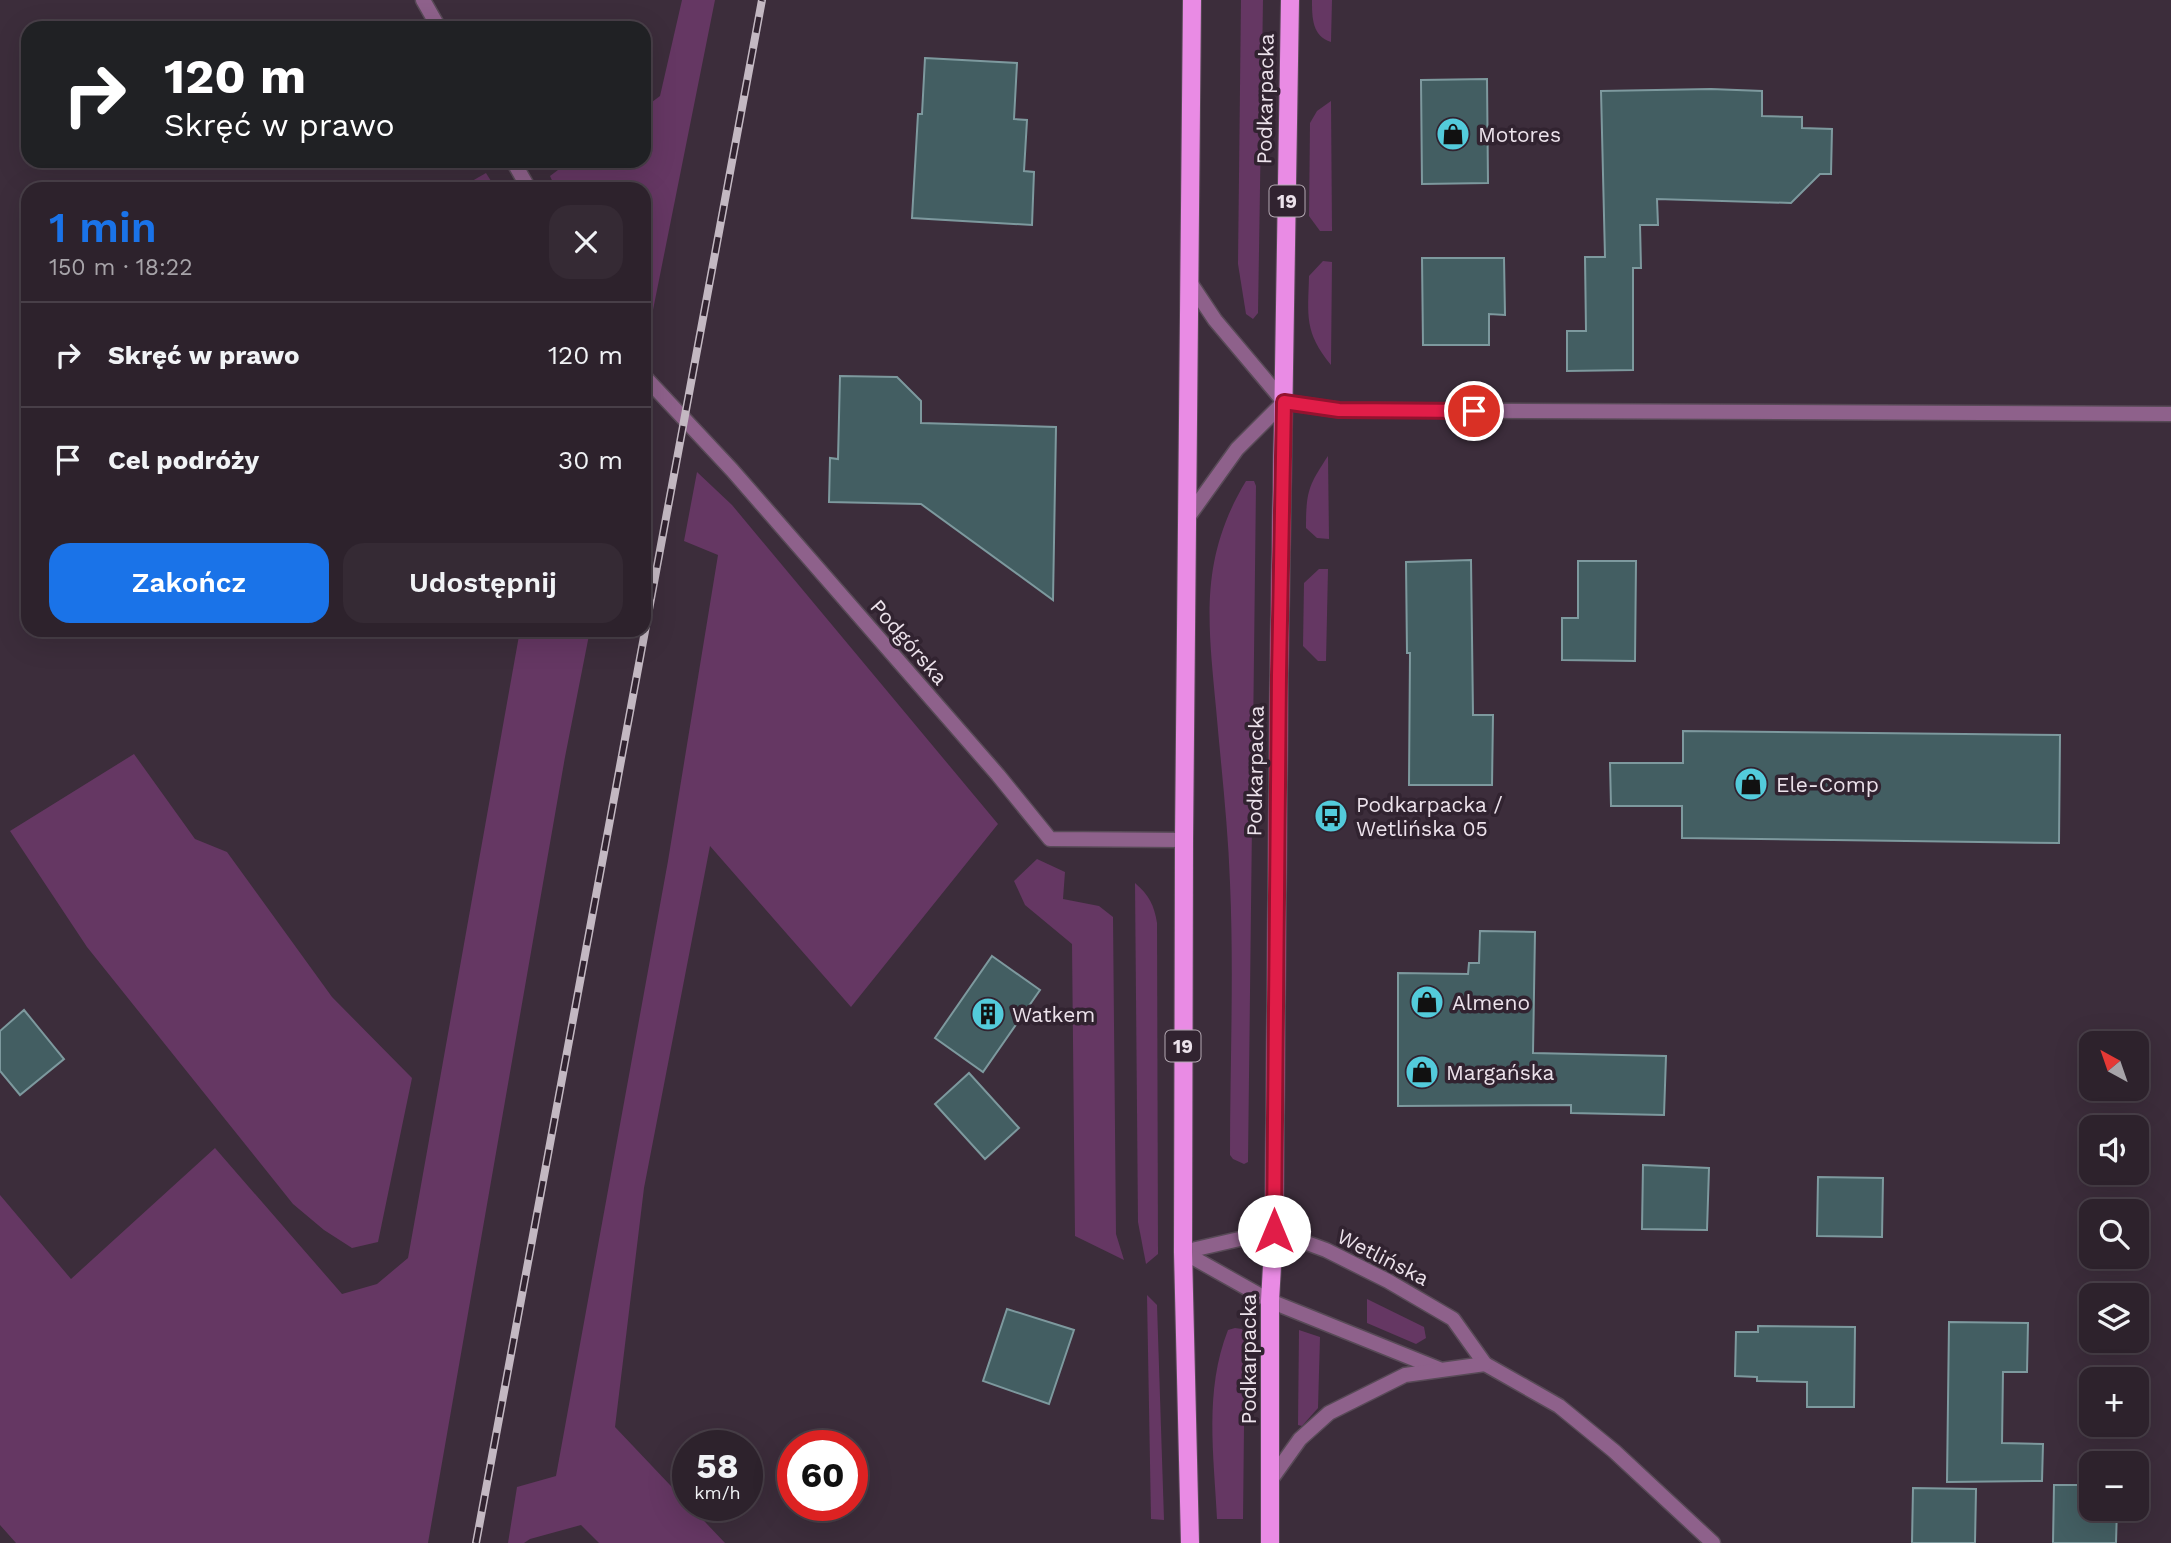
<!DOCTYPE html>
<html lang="pl">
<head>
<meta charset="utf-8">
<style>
	body { margin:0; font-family:"Work Sans",sans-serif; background:#352a34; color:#f1f3f6; height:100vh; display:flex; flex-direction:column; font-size:26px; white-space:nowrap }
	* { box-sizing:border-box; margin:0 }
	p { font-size:23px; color:#a7a4a9 }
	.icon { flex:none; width:38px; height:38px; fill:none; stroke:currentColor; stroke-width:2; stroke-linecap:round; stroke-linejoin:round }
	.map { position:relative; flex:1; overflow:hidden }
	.details { position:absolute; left:21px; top:182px; width:630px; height:455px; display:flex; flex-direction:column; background:#2d222c; border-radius:21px; box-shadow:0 7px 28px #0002,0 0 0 2px #483f48 }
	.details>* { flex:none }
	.guide { position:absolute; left:21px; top:21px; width:630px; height:147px; border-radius:21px; box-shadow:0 7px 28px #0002,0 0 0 2px #483f48; background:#202124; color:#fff; overflow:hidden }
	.needle { width:46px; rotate:320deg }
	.buttons { position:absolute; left:2079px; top:1031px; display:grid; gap:14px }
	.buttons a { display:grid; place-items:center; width:70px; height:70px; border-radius:14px; background:#2d222c; box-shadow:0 7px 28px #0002,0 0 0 2px #483f48; font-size:35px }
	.speed { position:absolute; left:672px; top:1430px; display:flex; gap:14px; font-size:35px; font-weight:700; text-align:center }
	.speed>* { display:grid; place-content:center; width:91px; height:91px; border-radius:50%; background:#2d222c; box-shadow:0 7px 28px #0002,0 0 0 2px #483f48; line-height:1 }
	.speed small { font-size:18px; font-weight:400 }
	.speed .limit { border:10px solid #d22; background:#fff; color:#111 }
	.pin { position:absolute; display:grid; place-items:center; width:60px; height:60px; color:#fff; margin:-30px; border:4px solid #fff; border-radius:50%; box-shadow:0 2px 7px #0007 }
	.me { position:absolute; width:77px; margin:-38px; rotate:0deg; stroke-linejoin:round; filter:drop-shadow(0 0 5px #0008) }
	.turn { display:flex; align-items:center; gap:24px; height:147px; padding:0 28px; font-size:32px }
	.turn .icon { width:91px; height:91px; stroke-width:2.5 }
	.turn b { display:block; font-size:49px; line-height:60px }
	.round { display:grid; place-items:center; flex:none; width:74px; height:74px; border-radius:21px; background:#352a34 }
	.summary { display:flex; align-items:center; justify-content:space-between; height:119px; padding:0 28px }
	h1 { font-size:42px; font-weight:600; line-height:52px; color:#1a73e8 }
	.button { display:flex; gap:14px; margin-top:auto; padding:14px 28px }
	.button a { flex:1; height:80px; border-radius:21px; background:#1a73e8; color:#fff; font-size:28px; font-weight:600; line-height:80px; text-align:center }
	.button a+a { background:#352a34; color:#f1f3f6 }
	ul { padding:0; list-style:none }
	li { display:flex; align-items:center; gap:21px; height:105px; padding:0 28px; border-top:2px solid #483f48 }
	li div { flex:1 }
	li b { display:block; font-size:26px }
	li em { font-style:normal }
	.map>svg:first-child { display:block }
	.green { fill:#653763 }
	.building { fill:#435e62; stroke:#7d999e; stroke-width:2 }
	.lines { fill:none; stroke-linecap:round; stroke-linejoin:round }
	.minor-casing { stroke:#584a57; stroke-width:17 }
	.primary-casing { stroke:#584a57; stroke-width:20 }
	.minor { stroke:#8e618b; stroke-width:14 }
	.primary { stroke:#e98be4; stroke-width:18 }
	.rail-casing { stroke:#c3b8c2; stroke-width:8 }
	.rail { stroke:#312330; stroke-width:5; stroke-dasharray:16; stroke-linecap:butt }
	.route-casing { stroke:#92132f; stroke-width:18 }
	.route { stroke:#e11d48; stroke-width:12 }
	.labels { text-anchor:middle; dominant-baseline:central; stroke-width:7; stroke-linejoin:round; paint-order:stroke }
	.shield { fill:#312330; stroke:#b4a9b3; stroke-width:2 }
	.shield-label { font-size:19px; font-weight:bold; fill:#ece2eb }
	.street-label { font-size:21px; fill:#ece2eb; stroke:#312330 }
	.poi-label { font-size:21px; fill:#ece2eb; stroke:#312330; text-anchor:start }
</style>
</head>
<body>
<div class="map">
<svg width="2171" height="1543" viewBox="0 0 2171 1543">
	<rect width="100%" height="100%" fill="#3c2d3b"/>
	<g class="green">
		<path d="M682,0H715L648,335L644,330V189H556L550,176L570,161H644V108L660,96Z"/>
		<path d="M1241,0H1263L1258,313L1253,319L1246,314L1238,264Z"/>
		<path d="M1312,0H1332L1331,42C1312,36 1312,18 1312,0Z"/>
		<path d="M1331,101L1332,231H1320L1309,216L1310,123L1317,111Z"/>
		<path d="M486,173L496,189H458Z"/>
		<path d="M1323,261L1332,262L1331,365C1304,332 1308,316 1309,276Z"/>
		<path d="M1328,456L1329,539L1317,538L1306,528C1306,492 1308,486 1328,456Z"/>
		<path d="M697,472L732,505L998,824L851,1007L710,846L644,1188L615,1427L725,1543H599L581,1525L530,1539L524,1543H508L517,1487L556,1476L668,861L718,555L684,541Z"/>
		<path d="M1246,481H1254L1256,486L1248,1162L1244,1164L1233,1159L1230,1155C1230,1065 1234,973 1230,883C1228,825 1221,766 1216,708C1208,622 1199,559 1246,481Z"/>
		<path d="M1319,569H1328L1326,661H1318L1303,646L1304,583Z"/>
		<path d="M520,630H590L565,757L428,1543H16L0,1525V1195L71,1279L215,1148L342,1294L377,1284L408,1258Z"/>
		<path d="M134,754L195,839L227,852L332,997L412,1078L378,1242L352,1248L324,1230L293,1204L87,947L10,831Z"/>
		<path d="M1037,859L1065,872L1063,899L1099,906L1113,917L1116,1234L1124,1260L1075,1236L1072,944L1025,905L1014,881Z"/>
		<path d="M1135,883C1149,895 1154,905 1157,923L1158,1254L1146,1264L1138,1222Z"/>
		<path d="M1147,1295L1157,1305L1164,1520L1151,1519Z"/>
		<path d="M1367,1299L1424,1327L1426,1338L1416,1344L1367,1323Z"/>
		<path d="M1235,1328L1242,1329L1245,1336L1243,1519H1217C1214,1455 1204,1391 1228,1330Z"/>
		<path d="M1299,1330L1320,1337L1318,1408L1302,1426L1298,1425Z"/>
	</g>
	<g class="building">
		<path d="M925,58L1017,63L1014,119L1027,120L1024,171L1034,172L1032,225L912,218L918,114H922Z"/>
		<path d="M1487,79L1488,183L1422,184L1421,80Z"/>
		<path d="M1711,89L1762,91V116L1802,117V128L1832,129L1831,174H1820L1791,203L1657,199L1658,225H1640L1641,268H1633V370L1567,371V331H1586L1585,257H1605L1601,91Z"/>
		<path d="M1422,258H1504L1505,315L1489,314V345H1423Z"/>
		<path d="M840,376L897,377L921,401V423L1056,427L1053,600L921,504L829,502L830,458L838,459Z"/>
		<path d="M1471,560L1473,715H1493L1492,785H1409L1410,653H1407L1406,562Z"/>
		<path d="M1578,561H1636L1635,661L1562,660V618H1578Z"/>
		<path d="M1683,731L2060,735L2059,843L1682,838V806H1611L1610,763H1683Z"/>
		<path d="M1480,931L1535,932L1533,1053L1666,1056L1664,1115L1571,1113V1105L1398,1106V973L1468,974L1469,963H1479Z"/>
		<path d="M992,956L1040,990L983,1072L935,1038Z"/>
		<path d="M24,1010L64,1059L20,1095L0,1071V1031Z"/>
		<path d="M969,1073L1019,1128L985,1159L935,1104Z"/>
		<path d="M1643,1165L1709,1168L1707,1230L1642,1229Z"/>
		<path d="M1818,1177L1883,1178L1882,1237L1817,1236Z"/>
		<path d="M1007,1309L1074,1330L1049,1404L983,1381Z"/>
		<path d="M1949,1322L2028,1323L2027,1372H2003L2002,1443L2043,1444L2042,1481L1947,1482Z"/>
		<path d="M1758,1326L1855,1327L1854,1407H1807V1382L1757,1381V1377L1735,1376L1736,1332H1758Z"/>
		<path d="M2054,1485H2091V1508H2117L2116,1543H2053Z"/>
		<path d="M1913,1488L1976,1489L1975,1543H1912Z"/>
	</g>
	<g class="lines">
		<defs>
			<g id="minor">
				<path d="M423,0L439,28"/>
				<path d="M513,161L529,189"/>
				<path d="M1189,281L1215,320L1284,402L1339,410L2171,414"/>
				<path d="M644,376L732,470L998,775L1050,839L1184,840"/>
				<path d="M1186,520L1237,449L1284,402"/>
				<path d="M1183,1252L1274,1231L1326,1250L1388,1281L1453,1319L1485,1364L1559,1406L1614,1451L1713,1543"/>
				<path d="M1183,1252L1270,1301L1439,1369"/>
				<path d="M1270,1481L1300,1439L1329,1413L1405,1375L1485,1364"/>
			</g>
			<g id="primary">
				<path d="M1190,1543L1183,1252L1184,840L1192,0"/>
				<path d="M1270,1543V1301L1274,1231L1279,675L1290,0"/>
			</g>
		</defs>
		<use href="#minor" class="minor-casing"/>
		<use href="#primary" class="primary-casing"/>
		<use href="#minor" class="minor"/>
		<use href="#primary" class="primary"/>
		<defs>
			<path id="rail" d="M476,1543L762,0"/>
		</defs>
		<use href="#rail" class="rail-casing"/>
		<use href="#rail" class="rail"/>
	</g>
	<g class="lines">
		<defs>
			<path id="route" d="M1274,1231L1279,675L1284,402L1339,410L1474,411"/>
		</defs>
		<use href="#route" class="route-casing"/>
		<use href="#route" class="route"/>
	</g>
	<defs>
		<symbol id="shop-disc" viewBox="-11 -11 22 22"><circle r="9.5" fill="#53cbdb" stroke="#312330"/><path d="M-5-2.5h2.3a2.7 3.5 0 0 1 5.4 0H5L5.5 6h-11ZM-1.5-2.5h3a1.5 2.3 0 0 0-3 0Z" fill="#111"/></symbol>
		<symbol id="bus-disc" viewBox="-11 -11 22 22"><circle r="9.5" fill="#53cbdb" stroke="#312330"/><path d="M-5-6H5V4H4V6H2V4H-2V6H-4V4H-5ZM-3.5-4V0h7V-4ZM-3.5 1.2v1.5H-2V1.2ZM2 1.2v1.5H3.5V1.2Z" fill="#111"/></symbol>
		<symbol id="building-disc" viewBox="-11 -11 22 22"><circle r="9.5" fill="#53cbdb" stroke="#312330"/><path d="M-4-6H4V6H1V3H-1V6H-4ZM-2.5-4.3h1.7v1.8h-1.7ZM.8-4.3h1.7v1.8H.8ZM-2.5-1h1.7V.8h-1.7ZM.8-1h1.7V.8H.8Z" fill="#111"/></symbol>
	</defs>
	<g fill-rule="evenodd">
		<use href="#shop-disc" x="1434" y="115" width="38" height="38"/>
		<use href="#shop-disc" x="1732" y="765" width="38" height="38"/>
		<use href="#bus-disc" x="1312" y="797" width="38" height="38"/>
		<use href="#shop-disc" x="1408" y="983" width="38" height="38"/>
		<use href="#building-disc" x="969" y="995" width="38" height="38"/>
		<use href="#shop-disc" x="1403" y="1053" width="38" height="38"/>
	</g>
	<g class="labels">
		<g class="shield">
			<rect x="1269.5" y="185.5" width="35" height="31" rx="5"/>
			<rect x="1165.5" y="1030.5" width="35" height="31" rx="5"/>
		</g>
		<g class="shield-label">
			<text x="1287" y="201">19</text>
			<text x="1183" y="1046">19</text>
		</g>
		<g class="street-label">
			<text transform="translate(1265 99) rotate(-89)">Podkarpacka</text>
			<text transform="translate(909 642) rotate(49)">Podgórska</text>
			<text transform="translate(1255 771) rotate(-89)">Podkarpacka</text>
			<text transform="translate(1383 1257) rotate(27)">Wetlińska</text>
			<text transform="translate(1248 1359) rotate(-90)">Podkarpacka</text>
		</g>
		<g class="poi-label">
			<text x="1478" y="134">Motores</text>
			<text x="1776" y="784">Ele-Comp</text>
			<text x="1356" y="804">Podkarpacka /<tspan x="1356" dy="24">Wetlińska 05</tspan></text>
			<text x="1452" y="1002">Almeno</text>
			<text x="1012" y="1014">Watkem</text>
			<text x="1446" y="1072">Margańska</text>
		</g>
	</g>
</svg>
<div class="buttons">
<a><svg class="needle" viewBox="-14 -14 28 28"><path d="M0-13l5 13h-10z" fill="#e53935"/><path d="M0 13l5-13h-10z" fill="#a7a4a9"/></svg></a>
<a><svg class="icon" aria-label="sound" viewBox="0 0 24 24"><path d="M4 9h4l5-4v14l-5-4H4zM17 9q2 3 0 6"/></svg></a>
<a><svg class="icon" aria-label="search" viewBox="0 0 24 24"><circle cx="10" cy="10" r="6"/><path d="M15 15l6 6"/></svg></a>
<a><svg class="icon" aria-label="layers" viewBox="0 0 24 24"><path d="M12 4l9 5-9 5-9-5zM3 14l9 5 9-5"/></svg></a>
<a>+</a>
<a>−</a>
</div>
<div class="speed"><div>58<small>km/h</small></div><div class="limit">60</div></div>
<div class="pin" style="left:1474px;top:411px;background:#d93025"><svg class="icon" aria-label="arrive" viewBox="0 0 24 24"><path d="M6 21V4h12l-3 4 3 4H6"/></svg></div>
<svg class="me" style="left:1274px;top:1231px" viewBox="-20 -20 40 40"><circle r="19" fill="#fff"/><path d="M0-13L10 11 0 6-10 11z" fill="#e11d48"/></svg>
<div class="guide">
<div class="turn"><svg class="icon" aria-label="right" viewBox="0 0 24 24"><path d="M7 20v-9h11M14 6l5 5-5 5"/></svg><div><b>120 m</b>Skręć w prawo</div></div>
</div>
<section class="details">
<div class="summary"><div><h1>1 min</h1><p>150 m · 18:22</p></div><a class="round"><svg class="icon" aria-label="close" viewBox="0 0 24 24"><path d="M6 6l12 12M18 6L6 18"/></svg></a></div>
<ul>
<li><svg class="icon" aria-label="right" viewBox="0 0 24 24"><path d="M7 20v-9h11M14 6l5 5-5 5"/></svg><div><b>Skręć w prawo</b></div><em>120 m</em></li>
<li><svg class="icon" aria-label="arrive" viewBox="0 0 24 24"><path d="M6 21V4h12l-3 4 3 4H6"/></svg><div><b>Cel podróży</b></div><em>30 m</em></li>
</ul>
<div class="button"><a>Zakończ</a><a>Udostępnij</a></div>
</section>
</div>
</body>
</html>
